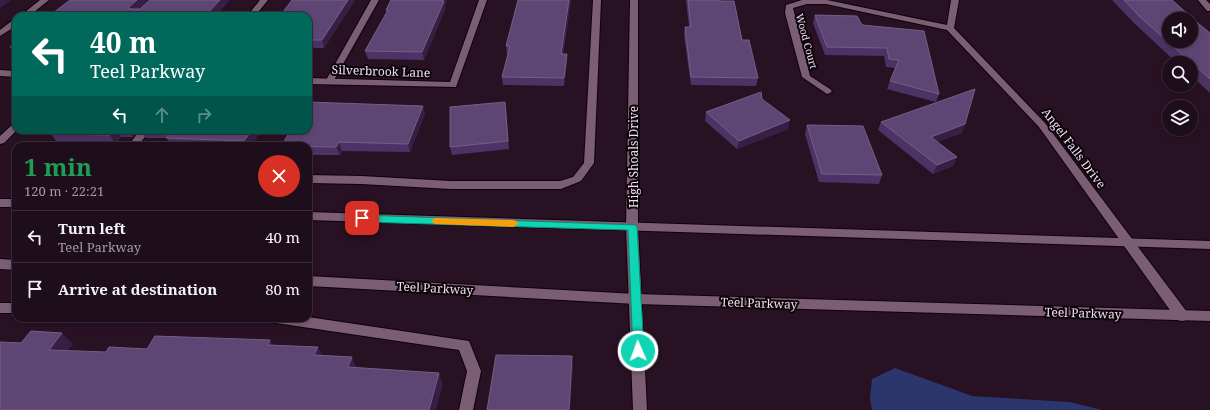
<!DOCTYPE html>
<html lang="en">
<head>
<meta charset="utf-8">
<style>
	body { margin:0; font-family:"Noto Serif",serif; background:#2b1b27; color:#f1f3f6; height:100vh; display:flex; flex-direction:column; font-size:15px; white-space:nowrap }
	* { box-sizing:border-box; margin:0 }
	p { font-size:13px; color:#a19ca2 }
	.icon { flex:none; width:22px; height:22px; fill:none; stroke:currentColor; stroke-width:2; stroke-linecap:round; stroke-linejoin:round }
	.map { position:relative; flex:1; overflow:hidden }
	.side { position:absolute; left:12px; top:142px; width:300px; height:180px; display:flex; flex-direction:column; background:#1e0d1a; border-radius:12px; box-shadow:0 2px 6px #0003,0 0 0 1px #3c2d39 }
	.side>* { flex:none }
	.hud { position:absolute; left:12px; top:12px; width:300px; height:122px; border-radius:12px; box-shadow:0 2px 6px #0003,0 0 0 1px #3c2d39; background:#00695c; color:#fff; overflow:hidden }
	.tools { position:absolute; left:1162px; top:12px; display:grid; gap:8px }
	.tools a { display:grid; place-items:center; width:36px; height:36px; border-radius:50%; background:#1e0d1a; box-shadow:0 2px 6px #0003,0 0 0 1px #3c2d39; font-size:20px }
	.pin { position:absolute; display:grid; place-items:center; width:34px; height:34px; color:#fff; margin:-17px; border-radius:8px; box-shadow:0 2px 6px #0006 }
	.me { position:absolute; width:44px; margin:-22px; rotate:358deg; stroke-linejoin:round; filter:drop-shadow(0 0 3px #0008) }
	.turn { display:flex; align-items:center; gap:14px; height:84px; padding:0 12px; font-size:18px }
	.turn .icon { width:52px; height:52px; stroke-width:2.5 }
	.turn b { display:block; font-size:28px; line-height:34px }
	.lanes { display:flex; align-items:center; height:38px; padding:0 12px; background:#0003; justify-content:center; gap:20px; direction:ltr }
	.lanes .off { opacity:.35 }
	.round { display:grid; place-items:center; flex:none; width:42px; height:42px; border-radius:21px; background:#2b1b27 }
	.headline { display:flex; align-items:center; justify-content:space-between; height:68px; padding:0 12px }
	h1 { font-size:24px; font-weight:700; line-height:30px; color:#1e9e55 }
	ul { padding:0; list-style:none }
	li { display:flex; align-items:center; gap:12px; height:52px; padding:0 12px; border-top:1px solid #3c2d39 }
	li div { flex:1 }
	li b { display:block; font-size:15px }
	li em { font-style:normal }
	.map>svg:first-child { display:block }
	.water { fill:#2b366c }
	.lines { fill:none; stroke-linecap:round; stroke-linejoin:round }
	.service-casing { stroke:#10000c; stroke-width:2 }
	.minor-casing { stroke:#10000c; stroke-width:2 }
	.tertiary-casing { stroke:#10000c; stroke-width:2 }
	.secondary-casing { stroke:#10000c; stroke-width:2 }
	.service { fill:#7b5e73; fill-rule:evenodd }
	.minor { fill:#7b5e73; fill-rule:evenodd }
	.tertiary { fill:#7b5e73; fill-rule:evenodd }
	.secondary { fill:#7b5e73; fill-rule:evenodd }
	.wall { fill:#4c3366 }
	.shaded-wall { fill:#361e45 }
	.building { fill:#5e4674; stroke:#755e87; fill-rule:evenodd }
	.route { fill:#10d5b4; stroke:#0a8a75 }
	.slow { fill:#f59e0b }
	.labels { text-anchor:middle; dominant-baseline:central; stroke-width:4; stroke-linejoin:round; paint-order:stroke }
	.far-street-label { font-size:10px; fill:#f1e0ec; stroke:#0b0309 }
	.street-label { font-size:12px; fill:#f1e0ec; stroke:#0b0309 }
</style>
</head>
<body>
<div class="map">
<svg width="1210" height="410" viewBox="0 0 1210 410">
	<rect width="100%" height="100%" fill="#281123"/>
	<path class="water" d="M895,368L972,396L1070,402L1102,410H872L870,398L872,379Z"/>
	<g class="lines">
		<defs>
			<g id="service">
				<path d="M371,0H379L333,82L332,84H326L325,82Z"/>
				<path d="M593,0H601L594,163L581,181L561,189H451L361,184L308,183V175L361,176L451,181H560L573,177L584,163Z"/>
				<path d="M140,130H150L138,146H128Z"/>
				<rect x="0" y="303" width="16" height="10"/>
				<path d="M308,317L469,341L481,371L473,410H459L467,371L459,350L276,323L271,322L270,318Z"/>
			</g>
			<g id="minor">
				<path d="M40,0H49L29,16H20Z"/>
				<path d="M260,0H268L255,16H247Z"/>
				<path d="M479,0H487L456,87L308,84V78L450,82Z"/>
				<path d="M802,0H827L947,25L951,0H959L954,28L1045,123L1187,312L1188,316L1187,320L1182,321L1177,320L1039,127L947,30L826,4H807L793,8L810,76L830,89L832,91L830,93L827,94L802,77L785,13L786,5Z"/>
				<path d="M1198,0H1206L1210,4V11H1207Z"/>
				<path d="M13,20H16V26L0,36V30Z"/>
				<path d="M0,70L16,71V77L0,76Z"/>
				<path d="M16,123V130H17L4,143L0,144V136L13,124Z"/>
				<path d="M632,223L636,224L638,227L647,410H633L626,227L628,224Z"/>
			</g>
			<path id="tertiary" d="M630,0H638V227L636,230H628L626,227Z"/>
			<g id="secondary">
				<rect x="0" y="199" width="16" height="8"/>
				<path d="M308,212L1210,241V249L308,220Z"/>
				<path d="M0,259L16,260V270L0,269Z"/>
				<path d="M308,276L636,294L1210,311V321L636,304L308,286Z"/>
			</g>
		</defs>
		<use href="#service" class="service-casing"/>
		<use href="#minor" class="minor-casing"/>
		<use href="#tertiary" class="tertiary-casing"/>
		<use href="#secondary" class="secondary-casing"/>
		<use href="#service" class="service"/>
		<use href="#minor" class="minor"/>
		<use href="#tertiary" class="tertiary"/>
		<use href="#secondary" class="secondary"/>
	</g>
	<g class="wall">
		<path d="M292,0H355L324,48H314L309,55H308V16Z"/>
		<path d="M571,0L563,54H567V62L564,86L503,85L502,77L508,54H507L506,46Z"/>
		<path d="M686,0H721L742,40L758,78L756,86L691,85L684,35L685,27H689Z"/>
		<path d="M1112,0H1172L1199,24L1210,33V93L1191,75V63H1177L1136,25Z"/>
		<path d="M445,6V9L424,60L368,59L365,51L387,13L386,10Z"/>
		<path d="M815,15L862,25L939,94L936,102L887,89L895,68L886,67L884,56L825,55L813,23Z"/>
		<path d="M16,42V55H15L10,47Z"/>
		<path d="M762,99L788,129L737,149L705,121L706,112Z"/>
		<path d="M506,110L509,149L452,155L450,147Z"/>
		<path d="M425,114L410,152L342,151L340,155H308V146H281Z"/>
		<path d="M881,122L962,133L937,142L957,157L953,166L933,174L878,130Z"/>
		<path d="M807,125L882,175L879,184L819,182L805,134Z"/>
		<path d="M55,130H138L133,137H121L115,144L57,142L51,134Z"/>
		<path d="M141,130H261L251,146H171L167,138H146Z"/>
	</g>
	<g class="shaded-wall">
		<path d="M0,0H11L0,8Z"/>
		<path d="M137,0H150L133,15L129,9V7Z"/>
		<path d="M220,0H230L216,16H205Z"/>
		<path d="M348,0H355L324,48L322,40Z"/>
		<path d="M443,0H447L445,6V9L424,60L422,52Z"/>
		<path d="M569,0H571L561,62V54Z"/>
		<path d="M311,40L314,48L309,55L308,51V45Z"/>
		<path d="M567,54V62L564,86V78Z"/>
		<path d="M423,106L425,114L410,152L408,144Z"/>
		<path d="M790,120L788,129L737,149L739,141Z"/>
		<path d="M965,124L962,133L927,146L931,137Z"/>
		<path d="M115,130H117L121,137L115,144L110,135Z"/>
		<path d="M128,130H138L133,137Z"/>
		<path d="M252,130H261L251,146H247L244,141Z"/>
		<path d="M339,142L342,151L340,155L336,147Z"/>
		<path d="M957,157L953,166L933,174L937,165Z"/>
		<path d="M62,333L73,344L60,361L49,350Z"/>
		<path d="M270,340L277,352L268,345Z"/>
		<path d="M318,347L324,359L314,355Z"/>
		<path d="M572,356L573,367L570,410H569Z"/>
		<path d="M352,357L357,369L348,367Z"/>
		<path d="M439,373L443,384L436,410H429Z"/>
	</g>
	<g class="building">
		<path d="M70,0H137L129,7V9H140L150,0H220L205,16H49Z"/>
		<path d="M292,0H348L322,40H311L308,45V16H280Z"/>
		<path d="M391,0H443L442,1H444L422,52L365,51L388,10H386Z"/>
		<path d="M518,0H569L561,54H567L564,78L502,77L510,46H506Z"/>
		<path d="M688,0H719V1H734L742,40H749L758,78L691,77L685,27H691Z"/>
		<path d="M1124,0H1172L1199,24L1210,33V79L1140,17ZM1169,19H1191V41H1169Z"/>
		<path d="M815,15L857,16L862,25L924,31L939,94L890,81L899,60L889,59L887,48L827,47Z"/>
		<path d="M16,42V47H10Z"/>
		<path d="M975,89L965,124L931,137L957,157L937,165L881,122Z"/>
		<path d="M761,92L762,99L790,120L739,141L706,112Z"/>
		<path d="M308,102L423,106L408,144L339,142L336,147L281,146L291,130H308Z"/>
		<path d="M505,102L508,141L450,147V107Z"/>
		<path d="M807,125L863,126L882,175L822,174Z"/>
		<path d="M55,130H115L110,135L51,134Z"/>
		<path d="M172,130H252L244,141L166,138Z"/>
		<path d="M31,331L62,333L49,350L106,352L109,347L147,349L155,336L270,340L268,345L318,347L314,355L352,357L348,367L439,373L429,410H0V342L21,343Z"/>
		<path d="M496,355L572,356L569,410H487Z"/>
	</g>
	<path class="route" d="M362,215L636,225L637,227L644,351L642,354L638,356L634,354L633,351L628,230L362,222L358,218Z"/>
	<path class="slow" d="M435,218L514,220L519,223L514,227L435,224L431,221Z"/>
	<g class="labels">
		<g class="far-street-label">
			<text transform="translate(807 41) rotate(75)">Wood Court</text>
		</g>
		<g class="street-label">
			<text transform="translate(381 71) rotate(2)">Silverbrook Lane</text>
			<text transform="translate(1074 148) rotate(53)">Angel Falls Drive</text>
			<text transform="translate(633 157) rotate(-90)">High Shoals Drive</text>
			<text transform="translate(435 288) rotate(3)">Teel Parkway</text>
			<text transform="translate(759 303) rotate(2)">Teel Parkway</text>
			<text transform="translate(1083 313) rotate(2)">Teel Parkway</text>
		</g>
	</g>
</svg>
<div class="tools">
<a><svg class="icon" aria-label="sound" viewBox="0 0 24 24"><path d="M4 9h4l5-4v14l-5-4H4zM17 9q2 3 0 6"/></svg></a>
<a><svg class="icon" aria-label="search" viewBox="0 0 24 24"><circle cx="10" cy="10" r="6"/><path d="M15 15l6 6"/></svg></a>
<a><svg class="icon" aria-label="layers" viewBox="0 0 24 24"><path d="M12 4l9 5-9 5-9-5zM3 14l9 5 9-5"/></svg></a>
</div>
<div class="pin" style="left:362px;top:218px;background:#d93025"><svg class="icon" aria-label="arrive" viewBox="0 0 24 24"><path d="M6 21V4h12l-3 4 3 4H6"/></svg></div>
<svg class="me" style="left:638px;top:351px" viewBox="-20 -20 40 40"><circle r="17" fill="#10d5b4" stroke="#fff" stroke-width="3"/><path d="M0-11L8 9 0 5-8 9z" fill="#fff"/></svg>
<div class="hud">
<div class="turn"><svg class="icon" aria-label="left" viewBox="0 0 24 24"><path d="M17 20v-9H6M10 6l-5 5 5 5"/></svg><div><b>40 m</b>Teel Parkway</div></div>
<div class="lanes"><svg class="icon" aria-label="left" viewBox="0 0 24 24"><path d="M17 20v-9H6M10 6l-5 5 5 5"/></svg><svg class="icon off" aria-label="ahead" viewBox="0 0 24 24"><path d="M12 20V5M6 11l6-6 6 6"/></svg><svg class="icon off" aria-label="right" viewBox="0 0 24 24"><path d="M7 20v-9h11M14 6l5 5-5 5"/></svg></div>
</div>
<section class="side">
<div class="headline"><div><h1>1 min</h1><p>120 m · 22:21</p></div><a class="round" style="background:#d93025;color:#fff"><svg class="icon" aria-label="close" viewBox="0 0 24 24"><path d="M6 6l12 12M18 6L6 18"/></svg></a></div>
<ul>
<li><svg class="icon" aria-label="left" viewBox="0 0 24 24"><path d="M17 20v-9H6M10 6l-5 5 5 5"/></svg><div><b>Turn left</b><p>Teel Parkway</p></div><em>40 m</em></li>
<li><svg class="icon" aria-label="arrive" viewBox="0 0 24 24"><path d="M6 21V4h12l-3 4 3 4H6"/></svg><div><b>Arrive at destination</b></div><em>80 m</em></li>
</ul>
</section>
</div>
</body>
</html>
